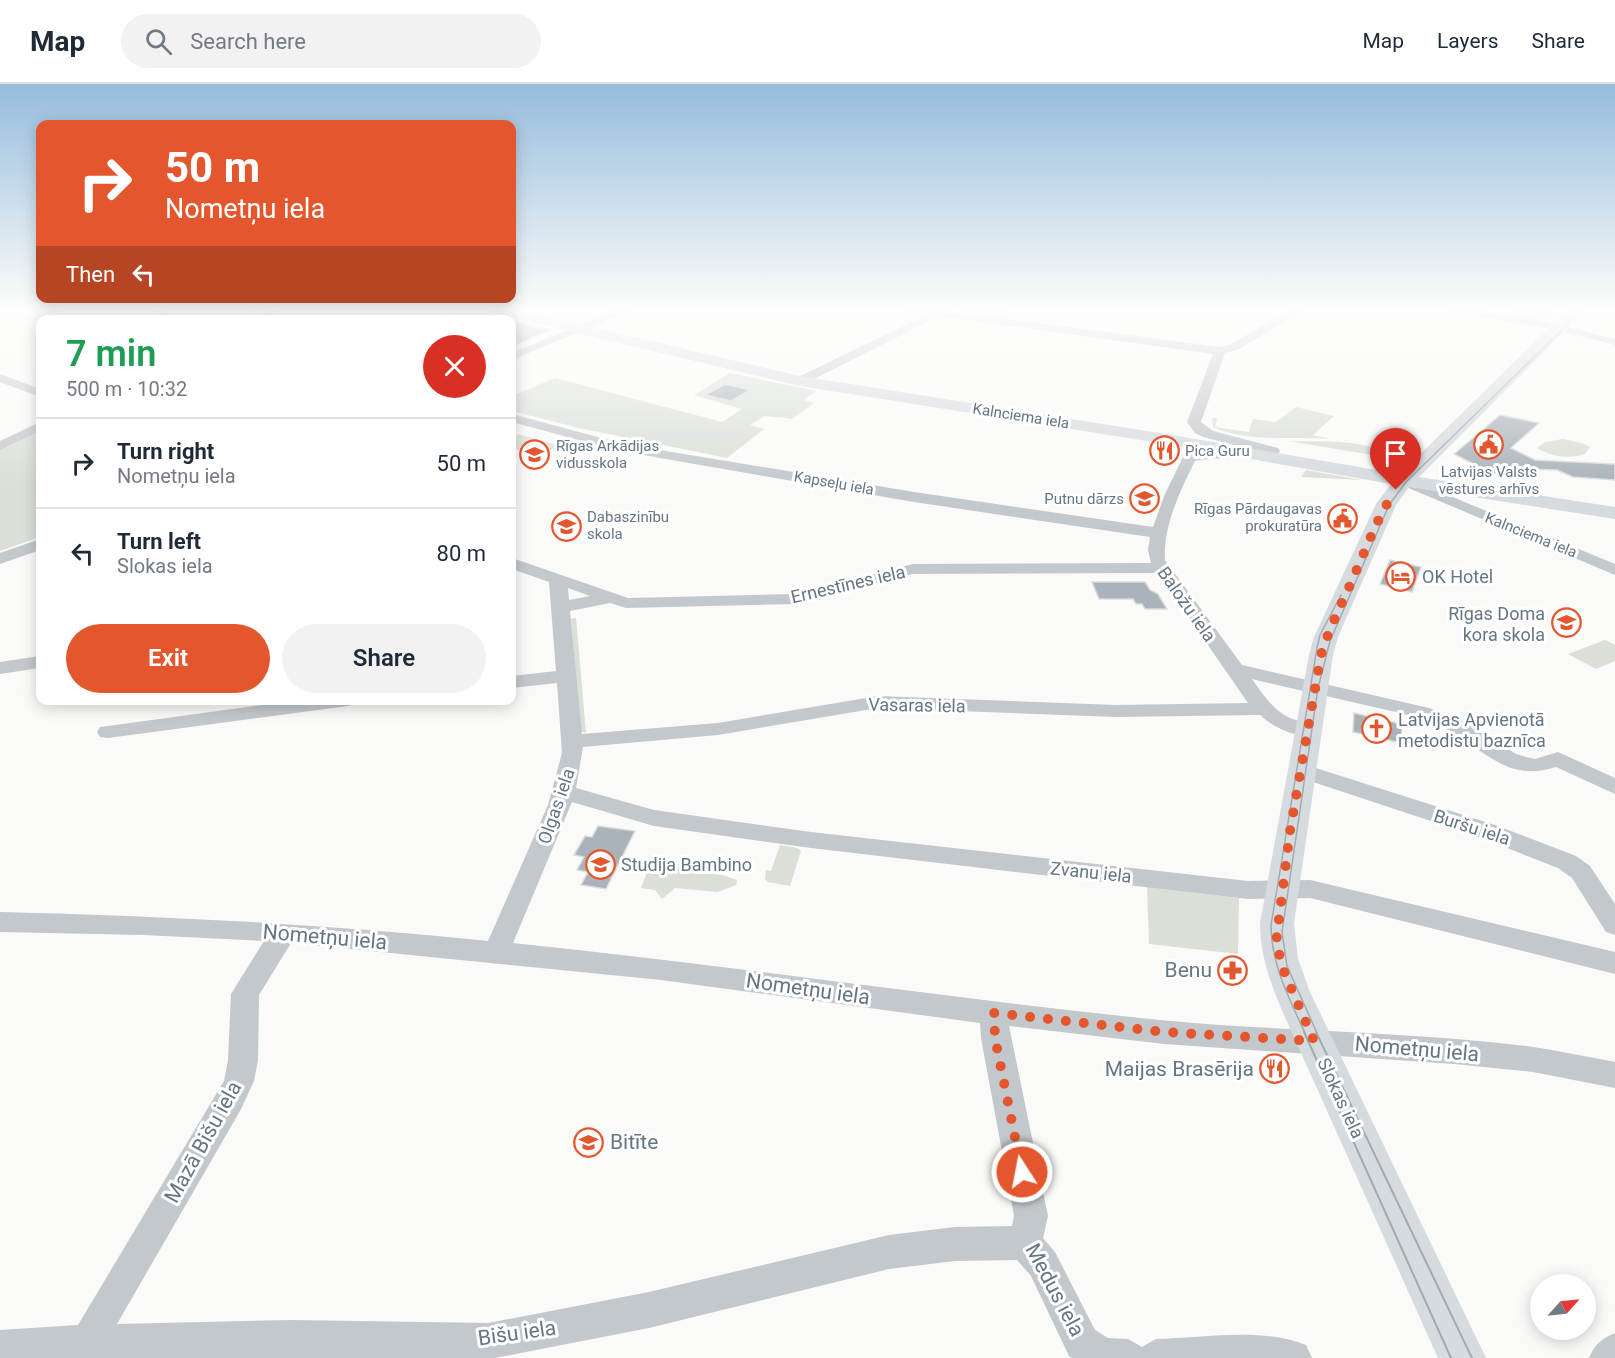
<!DOCTYPE html>
<html lang="en">
<head>
<meta charset="utf-8">
<style>
	body { margin:0; font-family:Roboto,sans-serif; background:#f2f2f3; color:#1f2937; height:100vh; display:flex; flex-direction:column; font-size:22px; white-space:nowrap }
	* { box-sizing:border-box; margin:0 }
	p { font-size:20px; color:#747a83 }
	.icon { flex:none; width:33px; height:33px; fill:none; stroke:currentColor; stroke-width:2; stroke-linecap:round; stroke-linejoin:round }
	.map { position:relative; flex:1; overflow:hidden }
	.side { position:absolute; left:36px; top:231px; width:480px; height:390px; display:flex; flex-direction:column; background:#fff; border-radius:12px; box-shadow:0 3px 15px #0003 }
	.side>* { flex:none }
	.guide { position:absolute; left:36px; top:36px; width:480px; height:183px; border-radius:12px; box-shadow:0 3px 15px #0003; background:#e4572e; color:#fff; overflow:hidden }
	.needle { width:39px; rotate:63deg }
	.buttons { position:absolute; left:1530px; top:1190px; display:grid; gap:12px }
	.buttons a { display:grid; place-items:center; width:66px; height:66px; border-radius:50%; background:#fff; box-shadow:0 3px 15px #0003; font-size:30px }
	.pin { position:absolute; display:grid; place-items:center; width:51px; height:51px; color:#fff; margin:-62px -26px; border-radius:50% 50% 50% 0; rotate:-45deg; box-shadow:0 0 6px #0007 }
	.pin .icon { rotate:45deg }
	.me { position:absolute; width:66px; margin:-33px; rotate:349deg; stroke-linejoin:round; filter:drop-shadow(0 0 4px #0008) }
	.turn { display:flex; align-items:center; gap:21px; height:126px; padding:0 30px; font-size:27px }
	.turn .icon { width:78px; height:78px; stroke-width:2.5 }
	.turn b { display:block; font-size:42px; line-height:51px }
	.then { display:flex; align-items:center; height:57px; padding:0 30px; background:#0003; gap:12px; font-size:22px }
	.round { display:grid; place-items:center; flex:none; width:63px; height:63px; border-radius:32px; background:#f2f2f3 }
	.overview { display:flex; align-items:center; justify-content:space-between; height:102px; padding:0 30px }
	h1 { font-size:36px; font-weight:600; line-height:45px; color:#1e9e55 }
	.action { display:flex; gap:12px; margin-top:auto; padding:12px 30px }
	.action a { flex:1; height:69px; border-radius:36px; background:#e4572e; color:#fff; font-size:24px; font-weight:600; line-height:69px; text-align:center }
	.action a+a { background:#f2f2f3; color:#1f2937 }
	ul { padding:0; list-style:none }
	li { display:flex; align-items:center; gap:18px; height:90px; padding:0 30px; border-top:2px solid #e0e1e3 }
	li div { flex:1 }
	li b { display:block; font-size:22px }
	li em { font-style:normal }
	header { display:flex; align-items:center; gap:36px; box-sizing:border-box; height:84px; padding:0 30px; background:#fff; border-bottom:2px solid #e0e1e3 }
	header strong { font-size:28px }
	nav { display:flex; gap:33px; margin-inline-start:auto; font-size:21px }
	.search { width:420px; height:54px; background:#f2f2f3; display:flex; align-items:center; gap:15px; box-sizing:border-box; padding:0 21px; border-radius:33px; color:#747a83; font-size:22px }
	.map>svg:first-child { display:block }
	.green { fill:#dadfd7 }
	.building { fill:#aab3b9; stroke:#dcdcda; stroke-width:1.5 }
	.lines { fill:none; stroke-linecap:round; stroke-linejoin:round }
	.minor { fill:#c3c8cc; fill-rule:evenodd }
	.major { fill:#d6dbdf; fill-rule:evenodd }
	.tram-far1 { stroke:#a2aab0; stroke-width:1.5 }
	.tram { stroke:#a2aab0; stroke-width:2 }
	.route { stroke:#e4572e; stroke-width:10; stroke-dasharray:0 18 }
	.labels { text-anchor:middle; dominant-baseline:central; stroke-width:6; stroke-linejoin:round; paint-order:stroke }
	.far-street-label { font-size:15px; fill:#657683; stroke:#fff }
	.far-poi-label { font-size:15px; fill:#657683; stroke:#fff; text-anchor:start }
	.poi-label { font-size:18px; fill:#657683; stroke:#fff; text-anchor:start }
	.street-label { font-size:18px; fill:#657683; stroke:#fff }
	.near-street-label { font-size:21px; fill:#657683; stroke:#fff }
	.near-poi-label { font-size:21px; fill:#657683; stroke:#fff; text-anchor:end }
</style>
</head>
<body>
<header>
<strong>Map</strong>
<div class="search"><svg class="icon" aria-label="search" viewBox="0 0 24 24"><circle cx="10" cy="10" r="6"/><path d="M15 15l6 6"/></svg>Search here</div>
<nav><a>Map</a><a>Layers</a><a>Share</a></nav>
</header>
<div class="map">
<svg width="1615" height="1274" viewBox="0 0 1615 1274">
	<rect width="100%" height="100%" fill="#fafaf8"/>
	<g class="green">
		<path d="M935,224H1013L1003,233Z"/>
		<path d="M1514,224H1557L1544,239L1509,232Z"/>
		<path d="M730,289L816,307L804,316L814,319L792,335C783,333 775,334 765,332L750,341L764,345L727,374L579,344L512,327V312L555,294L722,338L742,325L694,311Z"/>
		<path d="M1296,323L1334,332L1313,351L1331,355C1296,353 1244,358 1213,343L1212,334H1217L1215,343L1249,348L1253,335L1276,338Z"/>
		<path d="M40,346V453L0,467V366Z"/>
		<path d="M518,350L559,362L538,372L512,364V353Z"/>
		<path d="M1563,355L1582,359L1590,363L1585,370C1569,375 1551,373 1537,364L1545,358Z"/>
		<path d="M1288,357C1318,358 1365,354 1391,372L1384,373Z"/>
		<path d="M1306,386L1362,396L1301,393Z"/>
		<path d="M576,534L586,649L580,647L571,535Z"/>
		<path d="M1605,556L1615,561V577L1596,585L1568,570Z"/>
		<path d="M780,761L797,764L801,767L790,802L768,798L765,795L766,786L771,787Z"/>
		<path d="M653,772L665,773L663,779L695,782L694,788L722,791L737,796L736,801L718,808L675,804L662,815L655,806L641,804Z"/>
		<path d="M1147,803L1239,814L1238,870L1149,860Z"/>
	</g>
	<g class="building">
		<path d="M512,237L524,240L550,246L512,263Z"/>
		<path d="M725,300L750,306L731,317L705,311Z"/>
		<path d="M1500,331L1539,339L1511,364L1535,376L1615,380V396L1573,393L1557,386L1520,385L1493,390L1454,370Z"/>
		<path d="M1390,476L1421,483L1412,508L1380,500Z"/>
		<path d="M1092,498H1145L1150,506L1158,510L1167,525H1145L1142,520H1136L1133,515H1099Z"/>
		<path d="M1354,629L1402,640L1401,659L1353,648Z"/>
		<path d="M598,742L635,747L606,805L581,801L588,788L577,786L584,773L574,771L585,752L592,753Z"/>
	</g>
	<g class="lines">
		<g class="minor">
			<path d="M143,224H158L182,236H166Z"/>
			<path d="M276,224H294L258,236H239Z"/>
			<path d="M621,224H636L512,276V269Z"/>
			<path d="M896,224H926L1220,263L1229,261L1294,224H1307L1237,266L1225,269L1201,338L1213,347L1278,364L1280,367L1278,370L1273,371L1203,353L1195,349L1187,338L1213,270L939,232L804,300H796L794,297L796,294L926,231L901,227Z"/>
			<path d="M1444,224C1501,224 1560,241 1615,255V261L1560,247L1449,227Z"/>
			<path d="M0,290L40,305V313L0,298Z"/>
			<path d="M512,330L609,356L660,366L914,408L1153,443L1165,410L1184,371L1206,365L1246,366L1248,369C1240,377 1209,373 1195,377C1180,407 1163,442 1165,476L1242,581L1429,624L1459,635L1516,670L1526,673L1535,675L1558,668L1615,694V710L1556,683C1506,699 1485,665 1444,644C1419,632 1391,627 1365,621C1327,612 1289,604 1252,595C1261,608 1273,626 1288,633C1298,638 1311,637 1318,646L1315,651C1296,655 1273,643 1260,631L1116,633L878,624L718,651L583,663L576,704L654,726L811,748L1248,797L1310,796L1615,868V890L1310,814L1248,815L811,764L654,742L572,718L513,859C729,881 944,914 1160,936C1284,948 1409,947 1533,963C1560,967 1588,973 1615,978V1004L1533,988L1454,980L1164,960L1009,942L1048,1132L1043,1154L1055,1168L1095,1246L1108,1254L1128,1255L1142,1263L1156,1255C1202,1254 1264,1243 1306,1261L1312,1274H1072L1069,1272L1031,1192L1017,1176L955,1177L889,1185L649,1244L495,1274H0V1246L78,1241L224,997L228,976L231,910L264,857L143,851L0,848V828C163,832 325,840 488,857L548,721L562,669L557,599L512,604V592L556,587L549,498L512,485V474L628,514L795,510L913,480L1151,479L1148,466L1150,453L914,418L660,374L608,364L512,338ZM1158,489L1248,619L1116,621L878,612L718,639L582,650L570,527L610,519L626,524L795,520L913,490ZM568,504L590,512L569,516ZM291,859L661,896L980,939L981,954L1014,1132L1012,1142L955,1143L889,1151L649,1208L488,1239L292,1236L117,1240L240,1027L254,997L258,976L259,911Z"/>
			<path d="M40,338V347L0,366V357Z"/>
			<path d="M1404,393L1615,480V491L1399,400L1397,397Z"/>
			<path d="M40,455V466L0,480V469Z"/>
			<path d="M40,572V584L0,590V578Z"/>
			<path d="M298,616H358L355,620L348,622L108,654L100,653L97,648L100,643L108,642Z"/>
			<path d="M1300,679L1495,741L1576,772L1590,782L1615,820V851L1606,848L1572,794L1558,784L1479,753L1292,691L1289,686L1292,681Z"/>
			<path d="M1615,1249V1274H1589C1595,1260 1601,1255 1615,1249Z"/>
		</g>
		<path class="major" d="M483,224H509L800,292L1166,350L1400,390L1569,224H1584L1565,247L1419,393L1615,423V435L1409,403L1396,421L1338,553L1333,571L1294,839L1298,875L1310,908L1486,1274H1438L1284,931C1271,901 1260,872 1260,839L1309,571L1314,553L1376,420L1391,400L1166,360L800,302L490,228Z"/>
		<g class="tram-far1">
			<path d="M1305,949C1289,914 1271,880 1271,841L1317,564L1320,551L1341,511"/>
			<path d="M1317,949L1287,882L1282,848L1318,604L1330,557L1389,421L1407,397L1563,245L1580,224"/>
		</g>
		<g class="tram">
			<path d="M1304,948L1451,1274"/>
			<path d="M1316,948L1472,1274"/>
		</g>
	</g>
	<linearGradient id="sky" x2="0" y2="1"><stop stop-color="#96bcdc"/><stop offset="0.56" stop-color="#fdfdfc"/><stop offset="1" stop-color="#fdfdfc" stop-opacity="0"/></linearGradient>
	<rect width="1615" height="403" fill="url(#sky)"/>
	<g class="lines">
		<path class="route" d="M1022,1088L995,954L994,929L1164,948L1314,957L1285,890L1276,859L1290,747L1321,571C1330,541 1345,514 1357,485C1369,458 1379,430 1396,406"/>
	</g>
	<defs>
		<symbol id="civic-ring" viewBox="-11 -11 22 22"><circle r="9.5" fill="#fff" stroke="#e4572e" stroke-width="1.5"/><path d="M-.6-6.5H3V-4.5H.6V-3L4-1V1h2V6H-6V1h2V-1L-.6-3ZM-1.2 2.5V6h2.4V2.5Z" fill="#e4572e"/></symbol>
		<symbol id="restaurant-ring" viewBox="-11 -11 22 22"><circle r="9.5" fill="#fff" stroke="#e4572e" stroke-width="1.5"/><path d="M-5-6h1v4h1v-4h1v4h1v-4h1v5L-1.5 .5V6h-2V.5L-5-1ZM5-6V6H3V1.5H1.5Q1.5-4 5-6Z" fill="#e4572e"/></symbol>
		<symbol id="school-ring" viewBox="-11 -11 22 22"><circle r="9.5" fill="#fff" stroke="#e4572e" stroke-width="1.5"/><path d="M0-5L7-2L0 1L-7-2ZM-4 1L0 2.5L4 1V4Q0 6-4 4Z" fill="#e4572e"/></symbol>
		<symbol id="hotel-ring" viewBox="-11 -11 22 22"><circle r="9.5" fill="#fff" stroke="#e4572e" stroke-width="1.5"/><path d="M-6-4.5h1.5V1H6V5H4.5V3h-9V5H-6ZM-4 0a1.8 1.8 0 1 1 3.6 0ZM.5 0V-2.5h3Q6-2.5 6 0Z" fill="#e4572e"/></symbol>
		<symbol id="church-ring" viewBox="-11 -11 22 22"><circle r="9.5" fill="#fff" stroke="#e4572e" stroke-width="1.5"/><path d="M-1.2-6h2.4v3.5h3.3v2.4h-3.3V6h-2.4V-.1h-3.3v-2.4h3.3Z" fill="#e4572e"/></symbol>
		<symbol id="pharmacy-ring" viewBox="-11 -11 22 22"><circle r="9.5" fill="#fff" stroke="#e4572e" stroke-width="1.5"/><path d="M-2-6h4v4h4v4h-4v4h-4v-4h-4v-4h4Z" fill="#e4572e"/></symbol>
	</defs>
	<g fill-rule="evenodd">
		<use href="#civic-ring" x="1472" y="344" width="33" height="33"/>
		<use href="#restaurant-ring" x="1148" y="350" width="33" height="33"/>
		<use href="#school-ring" x="518" y="354" width="33" height="33"/>
		<use href="#school-ring" x="1128" y="398" width="33" height="33"/>
		<use href="#civic-ring" x="1326" y="418" width="33" height="33"/>
		<use href="#school-ring" x="550" y="426" width="33" height="33"/>
		<use href="#hotel-ring" x="1384" y="476" width="33" height="33"/>
		<use href="#school-ring" x="1550" y="522" width="33" height="33"/>
		<use href="#church-ring" x="1360" y="628" width="33" height="33"/>
		<use href="#school-ring" x="584" y="764" width="33" height="33"/>
		<use href="#pharmacy-ring" x="1216" y="870" width="33" height="33"/>
		<use href="#restaurant-ring" x="1258" y="968" width="33" height="33"/>
		<use href="#school-ring" x="572" y="1042" width="33" height="33"/>
	</g>
	<g class="labels">
		<g class="far-street-label">
			<text transform="translate(1021 332) rotate(9)">Kalnciema iela</text>
			<text transform="translate(834 399) rotate(10)">Kapseļu iela</text>
			<text transform="translate(1531 451) rotate(22)">Kalnciema iela</text>
		</g>
		<g class="far-poi-label">
			<text x="556" y="362">Rīgas Arkādijas<tspan x="556" dy="17">vidusskola</tspan></text>
			<text x="1185" y="367">Pica Guru</text>
			<text x="1489" y="388" text-anchor="middle">Latvijas Valsts<tspan x="1489" dy="17">vēstures arhīvs</tspan></text>
			<text x="1124" y="415" text-anchor="end">Putnu dārzs</text>
			<text x="1322" y="425" text-anchor="end">Rīgas Pārdaugavas<tspan x="1322" dy="17">prokuratūra</tspan></text>
			<text x="587" y="433">Dabaszinību<tspan x="587" dy="17">skola</tspan></text>
		</g>
		<g class="poi-label">
			<text x="1422" y="492">OK Hotel</text>
			<text x="1545" y="529" text-anchor="end">Rīgas Doma<tspan x="1545" dy="21">kora skola</tspan></text>
			<text x="1398" y="635">Latvijas Apvienotā<tspan x="1398" dy="21">metodistu baznīca</tspan></text>
			<text x="621" y="780">Studija Bambino</text>
		</g>
		<g class="street-label">
			<text transform="translate(848 500) rotate(-13)">Ernestīnes iela</text>
			<text transform="translate(1187 520) rotate(55)">Baložu iela</text>
			<text transform="translate(917 621) rotate(1)">Vasaras iela</text>
			<text transform="translate(556 722) rotate(-71)">Olgas iela</text>
			<text transform="translate(1472 743) rotate(18)">Buršu iela</text>
			<text transform="translate(1091 788) rotate(6)">Zvanu iela</text>
			<text transform="translate(1341 1014) rotate(65)">Slokas iela</text>
		</g>
		<g class="near-street-label">
			<text transform="translate(325 853) rotate(5)">Nometņu iela</text>
			<text transform="translate(808 905) rotate(8)">Nometņu iela</text>
			<text transform="translate(1417 965) rotate(5)">Nometņu iela</text>
			<text transform="translate(203 1058) rotate(-61)">Mazā Bišu iela</text>
			<text transform="translate(1055 1206) rotate(62)">Medus iela</text>
			<text transform="translate(517 1249) rotate(-8)">Bišu iela</text>
		</g>
		<g class="near-poi-label">
			<text x="1212" y="886">Benu</text>
			<text x="1254" y="985">Maijas Brasērija</text>
			<text x="610" y="1058" text-anchor="start">Bitīte</text>
		</g>
	</g>
</svg>
<div class="buttons">
<a><svg class="needle" viewBox="-14 -14 28 28"><path d="M0-13l5 13h-10z" fill="#e53935"/><path d="M0 13l5-13h-10z" fill="#747a83"/></svg></a>
</div>
<div class="pin" style="left:1396px;top:406px;background:#d93025"><svg class="icon" aria-label="arrive" viewBox="0 0 24 24"><path d="M6 21V4h12l-3 4 3 4H6"/></svg></div>
<svg class="me" style="left:1022px;top:1088px" viewBox="-20 -20 40 40"><circle r="17" fill="#e4572e" stroke="#fff" stroke-width="3"/><path d="M0-11L8 9 0 5-8 9z" fill="#fff"/></svg>
<div class="guide">
<div class="turn"><svg class="icon" aria-label="right" viewBox="0 0 24 24"><path d="M7 20v-9h11M14 6l5 5-5 5"/></svg><div><b>50 m</b>Nometņu iela</div></div>
<div class="then">Then<svg class="icon" aria-label="left" viewBox="0 0 24 24"><path d="M17 20v-9H6M10 6l-5 5 5 5"/></svg></div>
</div>
<section class="side">
<div class="overview"><div><h1>7 min</h1><p>500 m · 10:32</p></div><a class="round" style="background:#d93025;color:#fff"><svg class="icon" aria-label="close" viewBox="0 0 24 24"><path d="M6 6l12 12M18 6L6 18"/></svg></a></div>
<ul>
<li><svg class="icon" aria-label="right" viewBox="0 0 24 24"><path d="M7 20v-9h11M14 6l5 5-5 5"/></svg><div><b>Turn right</b><p>Nometņu iela</p></div><em>50 m</em></li>
<li><svg class="icon" aria-label="left" viewBox="0 0 24 24"><path d="M17 20v-9H6M10 6l-5 5 5 5"/></svg><div><b>Turn left</b><p>Slokas iela</p></div><em>80 m</em></li>
</ul>
<div class="action"><a>Exit</a><a>Share</a></div>
</section>
</div>
</body>
</html>
